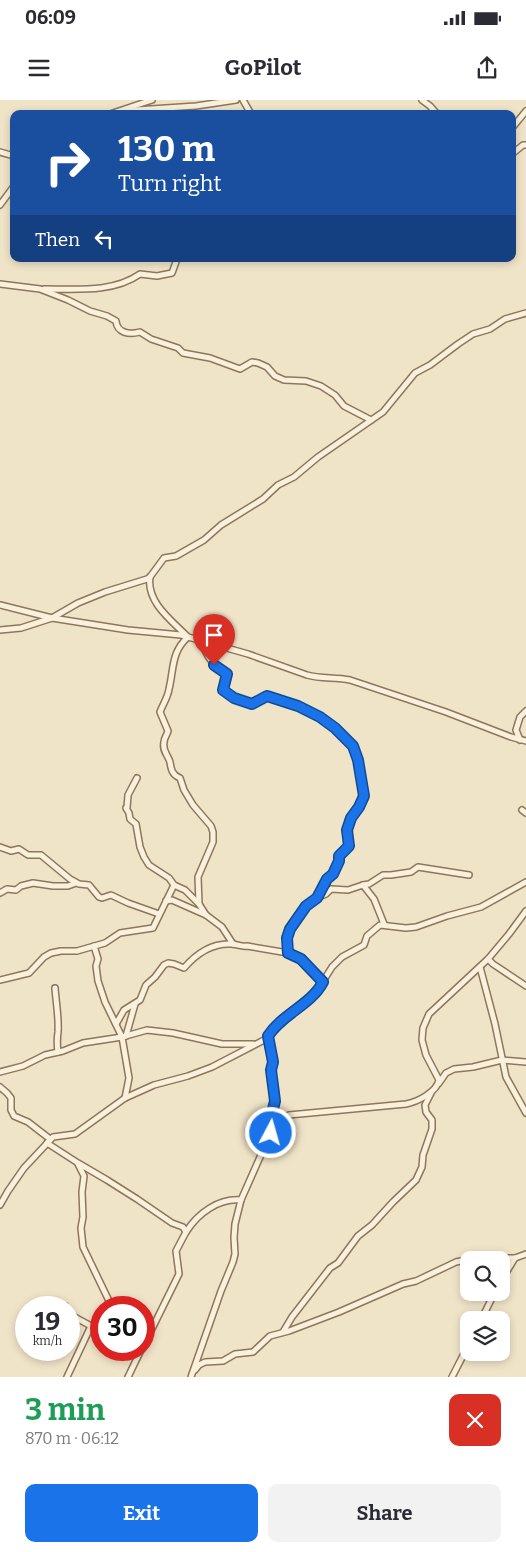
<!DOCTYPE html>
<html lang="en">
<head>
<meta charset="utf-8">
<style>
	body { margin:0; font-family:Bitter,serif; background:#f2f2f3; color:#2b2b33; height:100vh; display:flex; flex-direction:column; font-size:19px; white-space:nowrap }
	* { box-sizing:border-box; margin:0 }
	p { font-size:16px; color:#7c7c81 }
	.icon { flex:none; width:28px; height:28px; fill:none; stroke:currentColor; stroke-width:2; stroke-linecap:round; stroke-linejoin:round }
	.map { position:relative; height:1277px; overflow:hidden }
	.panel { display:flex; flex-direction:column; background:#fff; flex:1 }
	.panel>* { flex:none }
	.guide { position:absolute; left:10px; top:10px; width:506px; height:152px; border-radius:10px; box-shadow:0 2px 8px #0003; background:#1a4fa0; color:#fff; overflow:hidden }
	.fabs { position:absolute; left:460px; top:1151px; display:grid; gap:10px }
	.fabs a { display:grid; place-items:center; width:50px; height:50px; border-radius:10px; background:#fff; box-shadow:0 2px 8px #0003; font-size:25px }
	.speed { position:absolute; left:15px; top:1196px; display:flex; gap:10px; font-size:25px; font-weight:700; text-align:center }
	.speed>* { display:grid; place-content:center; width:65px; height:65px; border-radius:50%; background:#fff; box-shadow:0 2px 8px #0003; line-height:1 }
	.speed small { font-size:12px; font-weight:400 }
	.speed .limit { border:8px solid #d22; background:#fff; color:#111 }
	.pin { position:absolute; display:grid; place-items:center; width:42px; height:42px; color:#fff; margin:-51px -21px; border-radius:50% 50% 50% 0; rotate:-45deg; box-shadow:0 0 5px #0007 }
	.pin .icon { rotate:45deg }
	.me { position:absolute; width:55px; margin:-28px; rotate:6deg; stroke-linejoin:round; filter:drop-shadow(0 0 4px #0008) }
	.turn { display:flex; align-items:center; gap:18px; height:105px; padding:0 25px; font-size:22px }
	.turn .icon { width:65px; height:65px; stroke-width:2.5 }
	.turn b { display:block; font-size:35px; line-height:42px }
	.then { display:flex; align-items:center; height:48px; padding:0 25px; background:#0003; gap:10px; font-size:19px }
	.round { display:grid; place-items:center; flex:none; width:52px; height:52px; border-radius:10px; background:#f2f2f3 }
	.headline { display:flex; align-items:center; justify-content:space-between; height:85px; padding:0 25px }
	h1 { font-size:30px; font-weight:700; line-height:38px; color:#1e9e55 }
	.button { display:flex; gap:10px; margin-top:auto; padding:10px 25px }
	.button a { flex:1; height:58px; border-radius:10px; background:#1a73e8; color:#fff; font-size:20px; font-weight:700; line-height:58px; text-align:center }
	.button a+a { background:#f2f2f3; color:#2b2b33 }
	.status { display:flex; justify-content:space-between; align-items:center; height:35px; padding:0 25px; background:#fff; direction:ltr }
	.status svg { height:14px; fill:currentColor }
	header { display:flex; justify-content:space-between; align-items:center; height:65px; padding:0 25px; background:#fff; font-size:22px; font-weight:700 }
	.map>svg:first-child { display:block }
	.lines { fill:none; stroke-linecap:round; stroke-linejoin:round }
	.street-casing { stroke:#8d765c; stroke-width:8 }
	.street { stroke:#faf1dc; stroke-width:5 }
	.route-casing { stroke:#114b97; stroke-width:12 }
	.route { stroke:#1a73e8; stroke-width:9 }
</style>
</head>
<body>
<div class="status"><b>06:09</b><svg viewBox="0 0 49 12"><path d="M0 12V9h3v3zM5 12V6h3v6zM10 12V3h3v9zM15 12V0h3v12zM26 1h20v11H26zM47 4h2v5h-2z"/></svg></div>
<header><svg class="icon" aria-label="menu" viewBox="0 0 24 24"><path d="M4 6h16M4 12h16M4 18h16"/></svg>GoPilot<svg class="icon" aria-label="share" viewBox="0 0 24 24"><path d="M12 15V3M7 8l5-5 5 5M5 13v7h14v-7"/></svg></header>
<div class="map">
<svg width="526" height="1277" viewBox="0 0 526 1277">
	<rect width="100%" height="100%" fill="#f0e4c8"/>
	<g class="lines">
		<defs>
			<g id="street">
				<path d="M243,0L251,14"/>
				<path d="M422,0L430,6L437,14"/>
				<path d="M121,11L196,6L236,0"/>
				<path d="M110,14L152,0"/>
				<path d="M512,28L526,11"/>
				<path d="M0,52L14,56"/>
				<path d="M512,54L523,45H526"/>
				<path d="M0,105L14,86"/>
				<path d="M0,184L40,189L68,200L90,211L107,216L116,221C117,233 129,235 140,232L151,239L178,248L183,253L210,258L240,269L252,262L258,263L267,267L275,276L284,280L306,281L321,286L335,295L344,306L371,320"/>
				<path d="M44,189C76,189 113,193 140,174L157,176L172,173L177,159"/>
				<path d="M150,477C146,502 172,521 188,537C171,552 174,569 169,589C168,597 163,604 160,612L168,631C167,635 164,638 164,642C162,651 168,655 170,662C171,669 172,675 180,678L184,690L193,705L211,726L213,732V742L198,777L199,804L206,815L222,827L233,844"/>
				<path d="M0,505L52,518L128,530L181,535L248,554L307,575C321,579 335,577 350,580L446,612L511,637L526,641"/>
				<path d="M0,530L21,528L52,518L78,503L105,492L147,479L150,477L164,458L176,456L204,440L221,425L263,399L278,385L294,377L318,357L383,312L415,273L430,265L458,244L473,234L490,229L505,219L526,213"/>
				<path d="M201,540C208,560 211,562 227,574L223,590L234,598L250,604H254L267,596L290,602L314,613L335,628L353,646L358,660L364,696L359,707L351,718L347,730L349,746L339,756C339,765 333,773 327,778C322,783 320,792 317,798"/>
				<path d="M520,640L516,630L520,617L526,611"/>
				<path d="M137,678L128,695L127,708H126L129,713L130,719L136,724L140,747L144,757L149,765L169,778L174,785L185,790L199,804"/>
				<path d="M522,710L526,713"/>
				<path d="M0,747L11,751L19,749L28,755H41L70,779L79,784L89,785L99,797L102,798L111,795L128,803L159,814"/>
				<path d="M363,785L369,784L383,775H391L411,772L418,767L469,775"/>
				<path d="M0,793L7,789L16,790L21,786L33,783L53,786H68L76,783"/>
				<path d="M166,801L172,800L206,815"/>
				<path d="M94,846L98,859L96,866L98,881L105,902L122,937L129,978L125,998"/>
				<path d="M288,853L287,838L295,821L311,801L326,794L331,789L348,790L363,785L374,799L384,824"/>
				<path d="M488,859L493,864L526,886"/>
				<path d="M480,867L495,924L506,977L526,1013"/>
				<path d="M0,880L29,873L44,857L51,853L61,851H77L105,843L120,833L153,828L174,785"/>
				<path d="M55,888C56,902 59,918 58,932C57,939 57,945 58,952"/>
				<path d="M116,924L124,910L140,900L146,885L155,877L164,865L168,863L174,864L184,868C196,854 211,843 231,844C237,844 241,847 247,846L288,853L297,856L323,882"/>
				<path d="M126,936L135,904"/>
				<path d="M0,972L23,966L45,955L63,951L83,943L122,937L147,930L173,933L222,944H253"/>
				<path d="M439,983L446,973L454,969L473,967L502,960L526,962"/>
				<path d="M0,987L7,993L11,998V1010L14,1016L28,1022L50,1039"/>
				<path d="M272,1028L289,1015L406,1004C417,1002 437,992 439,980L426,955L422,940L423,928L429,914L488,859L509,834L526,811"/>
				<path d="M47,1043L78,1063L107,1080L137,1099L172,1123L183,1127L186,1132L176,1151L179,1174L144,1245"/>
				<path d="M78,1064L84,1076L82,1092L83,1117L81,1128L83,1147L110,1203"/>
				<path d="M0,1105L8,1091L24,1068L53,1037L75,1034L125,998L154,985L188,976L212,967L264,940L277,925L317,891L332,867L342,857L364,845L367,836L380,825L406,828L416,827L447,816L481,807L526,782"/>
				<path d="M186,1132C198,1113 219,1098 241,1100"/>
				<path d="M501,1181L515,1158L526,1154"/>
				<path d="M65,1206V1208"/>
				<path d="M481,1220L495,1192"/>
				<path d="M283,1232L292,1217L330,1168L338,1163L358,1136L372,1125L393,1102L416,1080L422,1067L423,1055L432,1029V1020L426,1012L425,1005L431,993"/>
				<path d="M195,1270L199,1265L205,1262L223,1261L235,1254L253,1252L270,1236L289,1231L339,1212L403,1184L416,1181L456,1162L476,1158H515"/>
				<path d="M67,1277L91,1226L69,1214"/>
				<path d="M128,1277L141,1250"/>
				<path d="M191,1277L221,1191L233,1162L235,1154L234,1138L235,1124L241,1100L272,1030L271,1017L275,1001L271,970L273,962L268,936"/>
				<path d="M452,1277L469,1244"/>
			</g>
		</defs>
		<use href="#street" class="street-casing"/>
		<use href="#street" class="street"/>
	</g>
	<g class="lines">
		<defs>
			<path id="route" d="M214,565L227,574L223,590L234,598L252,604L267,596L298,606L320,617L335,628L353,646L358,660L364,696L359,707L351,718L347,730L349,746L339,756V761L333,774L327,779L317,798L306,806L290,829L287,838L288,853L301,859L323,882C311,905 282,914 268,936L273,962L271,970L275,1001L271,1017V1033"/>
		</defs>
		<use href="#route" class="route-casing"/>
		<use href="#route" class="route"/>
	</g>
</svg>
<div class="fabs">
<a><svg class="icon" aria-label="search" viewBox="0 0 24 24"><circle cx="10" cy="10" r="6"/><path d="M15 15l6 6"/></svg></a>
<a><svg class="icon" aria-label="layers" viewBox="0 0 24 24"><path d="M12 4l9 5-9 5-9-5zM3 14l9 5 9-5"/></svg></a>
</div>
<div class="speed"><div>19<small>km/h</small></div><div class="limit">30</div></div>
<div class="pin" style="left:214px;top:565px;background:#d93025"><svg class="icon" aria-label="arrive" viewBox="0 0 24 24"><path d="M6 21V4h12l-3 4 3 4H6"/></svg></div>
<svg class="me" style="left:271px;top:1033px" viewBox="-20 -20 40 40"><circle r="17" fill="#1a73e8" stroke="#fff" stroke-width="3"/><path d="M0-11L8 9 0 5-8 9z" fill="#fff"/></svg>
<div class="guide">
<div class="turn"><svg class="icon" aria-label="right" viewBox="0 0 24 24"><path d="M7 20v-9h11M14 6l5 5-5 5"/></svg><div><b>130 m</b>Turn right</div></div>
<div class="then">Then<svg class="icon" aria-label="left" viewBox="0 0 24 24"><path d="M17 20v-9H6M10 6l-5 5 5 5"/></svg></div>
</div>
</div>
<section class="panel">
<div class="headline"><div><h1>3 min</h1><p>870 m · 06:12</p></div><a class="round" style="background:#d93025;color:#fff"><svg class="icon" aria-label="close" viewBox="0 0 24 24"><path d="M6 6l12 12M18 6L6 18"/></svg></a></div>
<div class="button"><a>Exit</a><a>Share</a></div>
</section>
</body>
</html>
